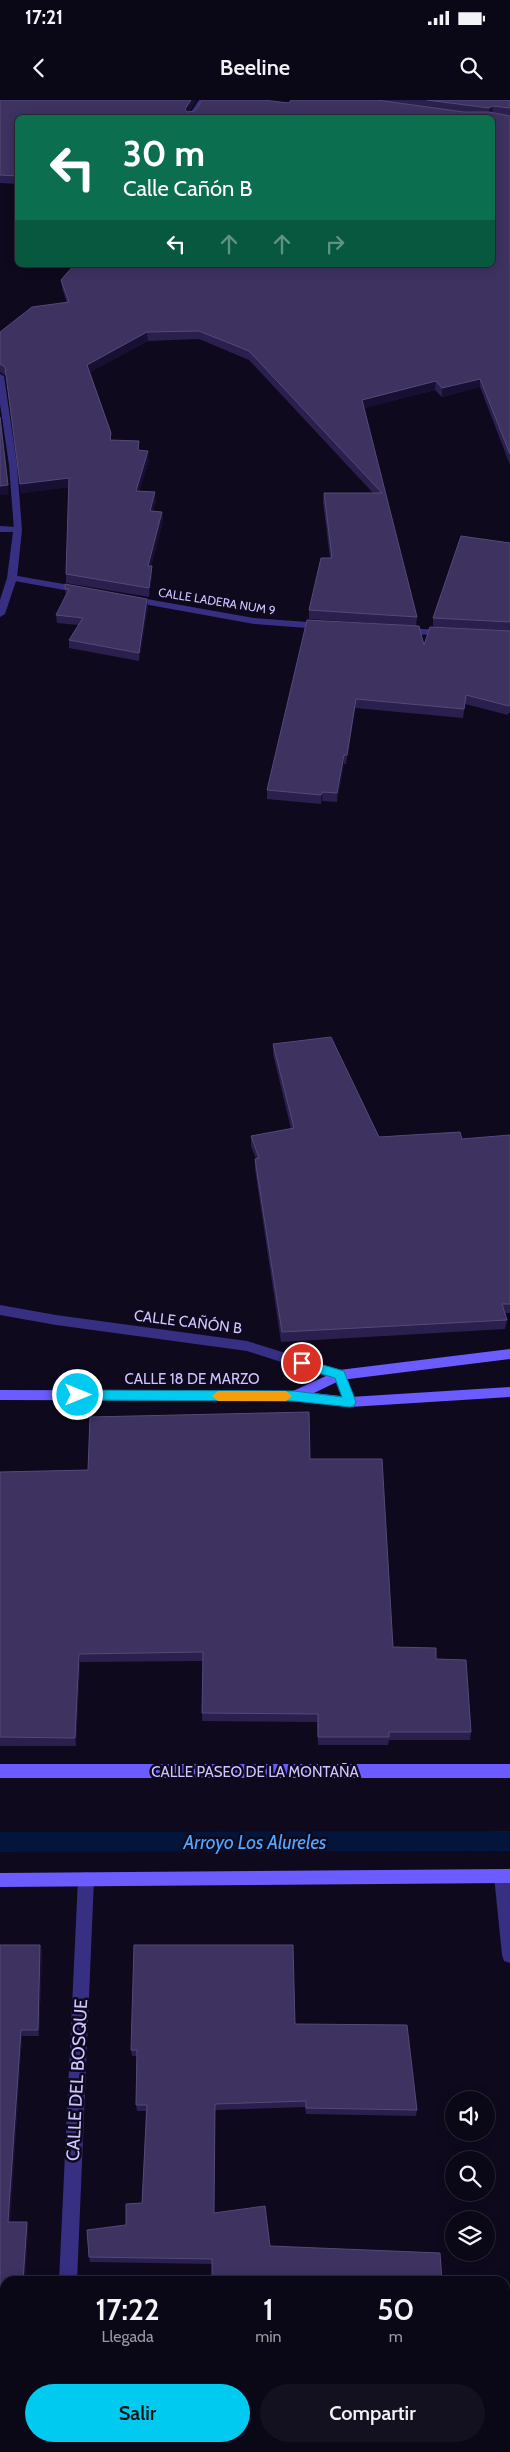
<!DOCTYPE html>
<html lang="es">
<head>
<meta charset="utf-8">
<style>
	body { margin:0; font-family:Cabin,sans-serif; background:#13101f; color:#f1f3f6; height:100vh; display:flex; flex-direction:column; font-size:19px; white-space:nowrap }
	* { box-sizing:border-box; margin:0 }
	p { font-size:16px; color:#9999a1 }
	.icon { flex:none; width:28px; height:28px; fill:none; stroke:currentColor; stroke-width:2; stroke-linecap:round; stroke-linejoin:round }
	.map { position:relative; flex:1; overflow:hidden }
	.panel { position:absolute; left:0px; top:2176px; width:510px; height:176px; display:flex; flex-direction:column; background:#0a0716; border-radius:15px 15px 0 0; box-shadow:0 2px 12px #0003,0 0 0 1px #2a2835 }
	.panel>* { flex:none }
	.banner { position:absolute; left:15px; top:15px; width:480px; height:152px; border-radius:8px; box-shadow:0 2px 12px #0003,0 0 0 1px #2a2835; background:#0b6e4f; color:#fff; overflow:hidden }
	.tools { position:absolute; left:445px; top:1991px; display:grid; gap:10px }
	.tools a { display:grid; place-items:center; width:50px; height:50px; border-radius:50%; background:#0a0716; box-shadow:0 2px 12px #0003,0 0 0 1px #2a2835; font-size:25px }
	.pin { position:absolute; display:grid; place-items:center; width:42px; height:42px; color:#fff; margin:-21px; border:2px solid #fff; border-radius:50%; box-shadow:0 1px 5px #0007 }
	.me { position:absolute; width:55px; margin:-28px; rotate:90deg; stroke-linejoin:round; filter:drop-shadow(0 0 4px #0008) }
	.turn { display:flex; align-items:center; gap:18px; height:105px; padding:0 25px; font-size:22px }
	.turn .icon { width:65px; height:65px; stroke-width:2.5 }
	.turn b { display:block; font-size:35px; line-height:42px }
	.lanes { display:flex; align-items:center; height:48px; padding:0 25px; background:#0003; justify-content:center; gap:25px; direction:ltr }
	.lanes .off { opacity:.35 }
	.eta { display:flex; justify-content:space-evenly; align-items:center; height:85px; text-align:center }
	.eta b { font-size:30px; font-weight:600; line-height:35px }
	.primary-button { display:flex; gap:10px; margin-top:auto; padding:10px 25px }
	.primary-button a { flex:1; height:58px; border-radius:30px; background:#00caf0; color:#111; font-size:20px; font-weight:600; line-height:58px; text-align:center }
	.primary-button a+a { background:#13101f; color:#f1f3f6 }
	.status { display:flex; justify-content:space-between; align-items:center; height:35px; padding:0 25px; background:#0a0716; direction:ltr }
	.status svg { height:14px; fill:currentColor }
	header { display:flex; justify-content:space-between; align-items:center; height:65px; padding:0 25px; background:#0a0716; font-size:22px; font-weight:600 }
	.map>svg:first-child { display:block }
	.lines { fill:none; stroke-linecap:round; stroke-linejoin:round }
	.stream { fill:#04153c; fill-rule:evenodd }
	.minor { fill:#372f81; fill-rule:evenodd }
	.tertiary { fill:#372f81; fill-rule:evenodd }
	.secondary { fill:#6a5cff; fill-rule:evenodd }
	.wall { fill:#2b204d }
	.shaded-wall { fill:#181032 }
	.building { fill:#3d3260; stroke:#544979 }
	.route { fill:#00caf0; stroke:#00839c }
	.slow { fill:#f59e0b }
	.labels { text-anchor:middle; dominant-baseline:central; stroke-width:5; stroke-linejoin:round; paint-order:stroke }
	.far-street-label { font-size:12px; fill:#cfc5ff; stroke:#0e091d }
	.street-label { font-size:15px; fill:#cfc5ff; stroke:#0e091d }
	.near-street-label { font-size:18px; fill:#cfc5ff; stroke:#0e091d }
	.near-water-label { font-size:19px; font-style:italic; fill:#53a6ff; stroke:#0e091d }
</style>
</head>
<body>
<div class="status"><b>17:21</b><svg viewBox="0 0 49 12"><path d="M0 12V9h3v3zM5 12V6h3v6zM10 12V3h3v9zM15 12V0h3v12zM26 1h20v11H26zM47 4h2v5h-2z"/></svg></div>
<header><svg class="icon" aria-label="back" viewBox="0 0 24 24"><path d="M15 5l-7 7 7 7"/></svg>Beeline<svg class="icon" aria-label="search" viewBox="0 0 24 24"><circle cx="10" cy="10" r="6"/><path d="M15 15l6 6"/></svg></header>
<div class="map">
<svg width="510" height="2352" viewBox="0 0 510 2352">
	<rect width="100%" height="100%" fill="#0e091d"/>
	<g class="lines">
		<path class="stream" d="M510,1731V1751L0,1752V1732Z"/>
		<g class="minor">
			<path d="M199,0H205L194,18H187Z"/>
			<path d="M0,274L4,276L17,365L22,430L18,433L14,430L9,365L0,304Z"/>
			<path d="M12,475L81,487L86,490L81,493L9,480V476Z"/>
			<path d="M130,496L254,518L321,523L326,526L321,529L254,524L127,501L125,499Z"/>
			<path d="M403,528L446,530L451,533L446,536L400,533V529Z"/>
			<path d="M502,1769L507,1771L510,1779V1863L504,1861L502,1855L494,1776L497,1771Z"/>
			<path d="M86,1772L91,1774L94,1779L77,2181H59L78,1779L81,1774Z"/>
			<path d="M510,2325V2343L505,2345V2327Z"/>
			<rect x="52" y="2348" width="18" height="4"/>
			<path d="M461,2348H487L485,2352H459Z"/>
		</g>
		<g class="tertiary">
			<path d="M0,426L18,427L22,430L17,478L5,514L0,517V500L7,478L13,432H0Z"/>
			<path d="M0,1205L56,1215L247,1241L344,1271L357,1302L355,1306L350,1307L345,1306L334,1279L247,1251L56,1225L0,1215Z"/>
		</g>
		<g class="secondary">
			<path d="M510,1249V1259L341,1280L314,1293L350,1297L510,1287V1297L350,1307L294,1301L0,1300V1290L293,1291L339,1270Z"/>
			<rect x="0" y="1664" width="510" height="14"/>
			<path d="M510,1769V1783L0,1787V1773Z"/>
		</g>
	</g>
	<g class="wall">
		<path d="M0,0H196L189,12L289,3L291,0H510V365L480,287L442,297L435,290L364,308L417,517L416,526L309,519V510L330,458L323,402L324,393H373L249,260L199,239L148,241L90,272L111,333V340L140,350L149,360L139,391L156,401L153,412H162L163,421L151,466L152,475L149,497L66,483V474L69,387L21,393L6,276L0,272V232L67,203L62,188L61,180L492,165L18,18V84L0,83Z"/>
		<path d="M510,443V531L433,527V518Z"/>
		<path d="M65,489L148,507L139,561L69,548V540L78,525L57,523L56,515L66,496Z"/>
		<path d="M307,520L424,545L510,531V613H509L508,615L465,604L463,618L355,608L346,664H344L337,702L322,701L321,704L267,699V690Z"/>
		<path d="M273,944L379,1037L462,1039L510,1035V1213H505L507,1220L505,1229L281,1242L255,1069V1059H256L251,1046V1036L291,1029L273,954Z"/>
		<path d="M310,1359L393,1547L436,1559L471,1632L470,1640H389L388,1645H318L317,1622L202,1621L203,1561L80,1562L76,1646H0V1372L88,1370Z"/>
		<path d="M0,1845H40L42,1851L39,1936H22L10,2122H27L28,2127L25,2181H5V2348H16L15,2352H0Z"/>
		<path d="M295,1924L417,2010L416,2016L306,2014L305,2007L215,2010L212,2164L90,2162L89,2157L126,2125L142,2103L146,2011H137L136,2005L137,1956H132L131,1950Z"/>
	</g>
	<g class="shaded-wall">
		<path d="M191,0H196L185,17V9Z"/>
		<path d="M493,6L492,14L488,16L489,8Z"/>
		<path d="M147,232L148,241L88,273L87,265Z"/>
		<path d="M480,279V287L442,297V288Z"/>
		<path d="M436,281L435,290L362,309V300Z"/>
		<path d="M148,351L149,360L137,400L136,391Z"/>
		<path d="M69,378L70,387L21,393L20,384Z"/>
		<path d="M8,385L9,394L0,395V386Z"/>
		<path d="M155,392L156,401L150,420V411Z"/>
		<path d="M162,412L163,421L149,475L148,466Z"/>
		<path d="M152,466V475L149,497V488Z"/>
		<path d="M147,499L148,507L139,561V553Z"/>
		<path d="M356,599L355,608L346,664L347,655Z"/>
		<path d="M344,655V664L337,702V693Z"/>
		<path d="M323,692L322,701L321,704V695Z"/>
		<path d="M79,1554L80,1562L76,1646L75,1638Z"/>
		<path d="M40,1845L42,1851L39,1936L38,1930Z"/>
		<path d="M21,1930L22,1936L10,2127L8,2122Z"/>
		<path d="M27,2122L28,2127L25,2181H23Z"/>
	</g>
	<g class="building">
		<path d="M0,0H191L185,9L187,12L195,11L202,0H263L289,3L291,0H377L464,12H489L510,16V354L480,279L442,288L436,281L362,300L417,517L309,510L321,458H332L324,393H382L249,251L199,231L147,232L87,265L111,333L110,340L139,341L138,350L148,351L136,391L155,392L150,411L162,412L148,466H152L149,488L66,474L69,378L20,384L5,267L0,264V232L32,207L69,202L61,180L74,165H492V18H18V76L0,75Z"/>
		<path d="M427,0H510V8L493,6L489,8Z"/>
		<path d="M0,317L8,385L0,386Z"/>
		<path d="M461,436L510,443V522L433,518Z"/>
		<path d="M65,484L147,499L139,553L69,540L83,518L56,515L69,489H65Z"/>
		<path d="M307,520L419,526L424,545L430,527L510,531V604L509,606L466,595L464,609L356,599L347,655H344L337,693L323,692L321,695L267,690Z"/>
		<path d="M331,937L379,1037L460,1032L462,1039L510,1035V1204H502L507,1220L282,1232L255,1059L259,1058L251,1036L294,1028L273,944Z"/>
		<path d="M309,1312L310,1359H382L393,1547L436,1548V1559L466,1560L471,1632H389V1637H318V1614L202,1613L203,1552L79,1554L75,1638L0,1637V1372L88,1370L90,1317Z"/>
		<path d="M0,1845H40L38,1930H21L8,2122H27L23,2181H5V2348H14L13,2352H0Z"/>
		<path d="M134,1845H293L295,1924L407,1925L417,2010L306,2008V2001L215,2004L214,2113L265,2106L270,2146L440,2153L442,2181H212V2159L89,2157L87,2130L126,2125V2104L142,2103L147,2005H136L137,1950H131Z"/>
		<rect x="199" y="2348" width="206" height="4"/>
	</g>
	<path class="route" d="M302,1259L344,1271L356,1302L354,1306L350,1307L294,1301L78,1300L72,1295L78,1290L294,1291L342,1297L335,1278L298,1267L297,1263Z"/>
	<path class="slow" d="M218,1291H286L292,1296L286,1301H218L212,1296Z"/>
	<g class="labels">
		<g class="far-street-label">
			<text transform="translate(217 501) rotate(9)">CALLE LADERA NUM 9</text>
		</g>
		<g class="street-label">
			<text transform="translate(188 1222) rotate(7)">CALLE CAÑÓN B</text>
			<text x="192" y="1279">CALLE 18 DE MARZO</text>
			<text x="255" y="1672">CALLE PASEO DE LA MONTAÑA</text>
		</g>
		<g class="near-street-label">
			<text transform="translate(77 1980) rotate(-87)">CALLE DEL BOSQUE</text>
		</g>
		<g class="near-water-label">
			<text x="255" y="1742">Arroyo Los Alureles</text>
		</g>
	</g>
</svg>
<div class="tools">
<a><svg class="icon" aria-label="sound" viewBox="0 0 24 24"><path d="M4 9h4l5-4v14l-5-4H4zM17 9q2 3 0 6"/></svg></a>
<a><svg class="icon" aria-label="search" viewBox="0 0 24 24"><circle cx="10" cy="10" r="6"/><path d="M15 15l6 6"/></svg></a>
<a><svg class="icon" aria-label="layers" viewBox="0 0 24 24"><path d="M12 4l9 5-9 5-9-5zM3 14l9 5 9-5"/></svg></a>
</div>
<div class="pin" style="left:302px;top:1263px;background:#d93025"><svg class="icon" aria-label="arrive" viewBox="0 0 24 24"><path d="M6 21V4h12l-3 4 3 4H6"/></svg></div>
<svg class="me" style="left:78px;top:1295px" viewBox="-20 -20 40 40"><circle r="17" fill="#00caf0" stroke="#fff" stroke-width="3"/><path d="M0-11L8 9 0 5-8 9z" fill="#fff"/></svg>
<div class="banner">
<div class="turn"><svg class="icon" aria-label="left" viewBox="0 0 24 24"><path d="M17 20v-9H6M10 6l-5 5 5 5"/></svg><div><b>30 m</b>Calle Cañón B</div></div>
<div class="lanes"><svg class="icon" aria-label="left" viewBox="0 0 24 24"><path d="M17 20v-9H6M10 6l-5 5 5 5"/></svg><svg class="icon off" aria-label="ahead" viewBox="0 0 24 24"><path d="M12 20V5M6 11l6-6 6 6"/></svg><svg class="icon off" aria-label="ahead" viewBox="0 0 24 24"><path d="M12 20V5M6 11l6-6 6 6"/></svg><svg class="icon off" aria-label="right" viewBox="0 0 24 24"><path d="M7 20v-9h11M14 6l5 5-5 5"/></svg></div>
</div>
<section class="panel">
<div class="eta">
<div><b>17:22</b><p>Llegada</p></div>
<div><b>1</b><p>min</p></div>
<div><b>50</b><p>m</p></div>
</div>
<div class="primary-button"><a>Salir</a><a>Compartir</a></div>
</section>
</div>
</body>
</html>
